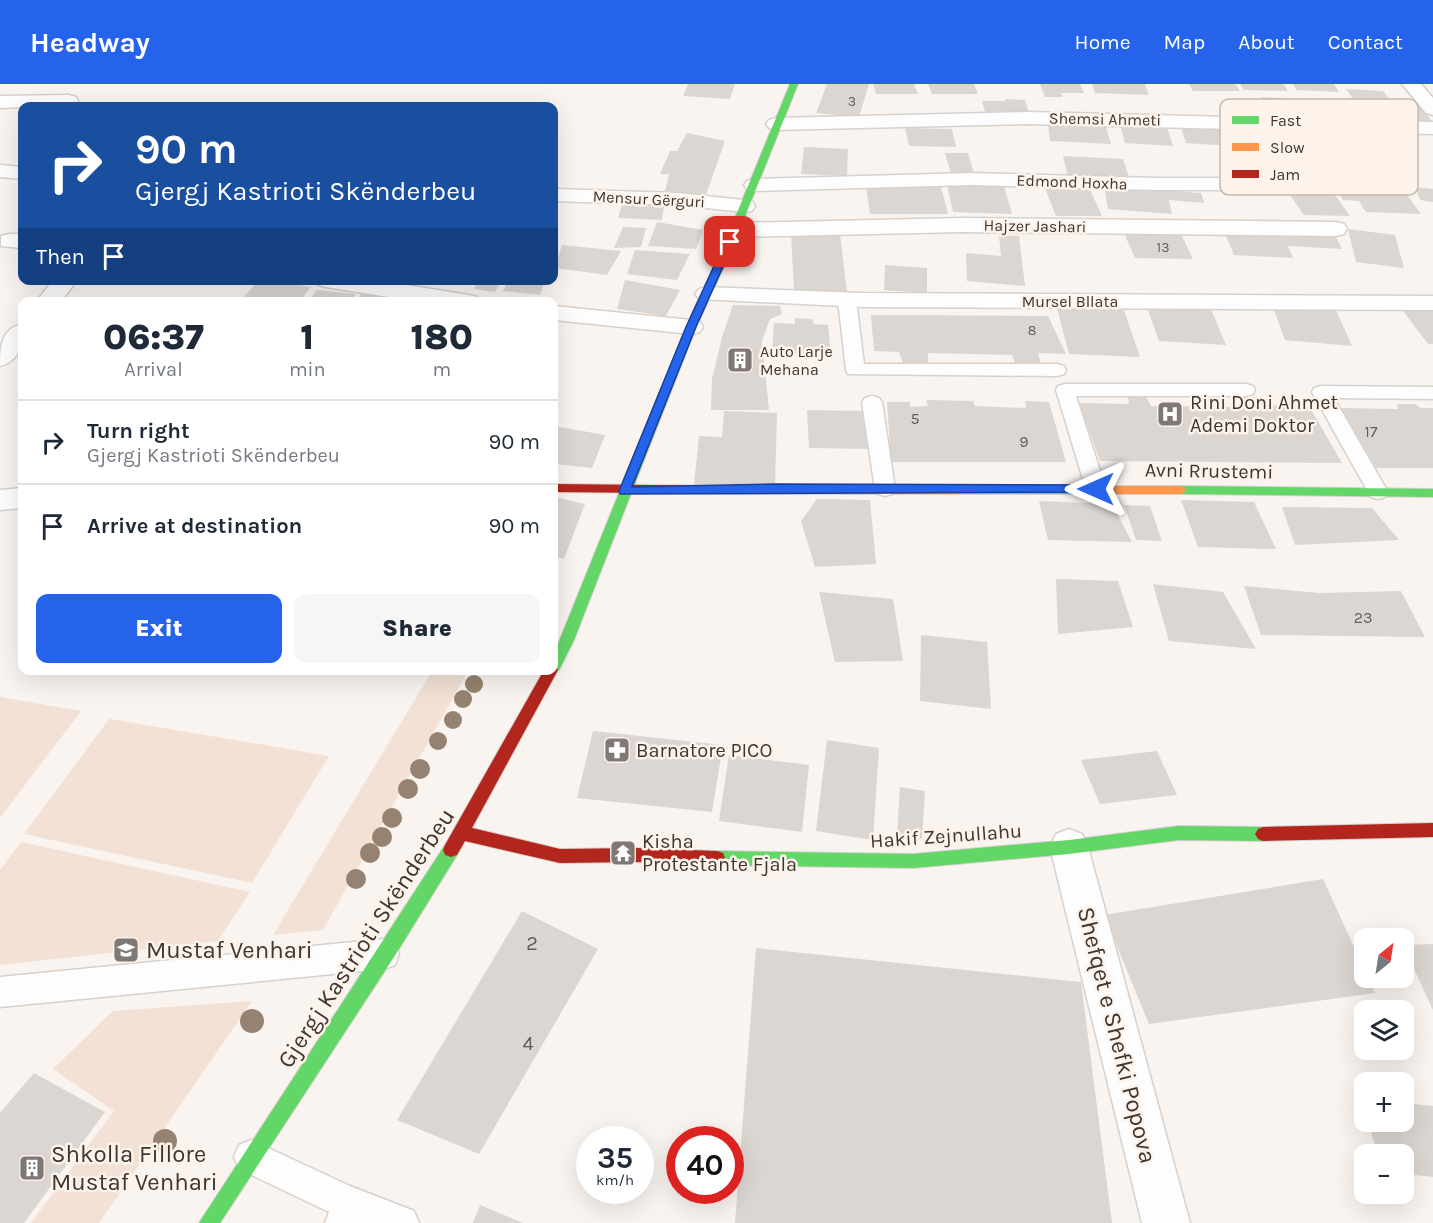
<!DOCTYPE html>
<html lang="en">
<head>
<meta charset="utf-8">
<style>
	body { margin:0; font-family:Karla,sans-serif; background:#f6f6f7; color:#1f2937; height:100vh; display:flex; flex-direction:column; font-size:22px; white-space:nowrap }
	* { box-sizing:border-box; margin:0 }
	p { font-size:20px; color:#747a83 }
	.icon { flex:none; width:33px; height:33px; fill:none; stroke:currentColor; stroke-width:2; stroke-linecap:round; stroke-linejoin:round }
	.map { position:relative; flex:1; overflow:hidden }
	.sheet { position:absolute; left:18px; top:213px; width:540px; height:378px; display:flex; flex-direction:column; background:#fff; border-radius:12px; box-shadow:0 6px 24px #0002 }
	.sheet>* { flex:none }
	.banner { position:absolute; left:18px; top:18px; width:540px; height:183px; border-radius:12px; box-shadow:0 6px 24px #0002; background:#1a4fa0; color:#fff; overflow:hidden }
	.needle { width:39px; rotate:30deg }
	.buttons { position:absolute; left:1354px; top:844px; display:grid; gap:12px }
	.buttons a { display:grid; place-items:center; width:60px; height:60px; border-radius:12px; background:#fff; box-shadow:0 6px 24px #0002; font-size:30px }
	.speed { position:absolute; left:576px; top:1042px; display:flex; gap:12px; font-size:30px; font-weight:700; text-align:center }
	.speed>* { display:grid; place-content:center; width:78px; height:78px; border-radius:50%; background:#fff; box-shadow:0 6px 24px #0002; line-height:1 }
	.speed small { font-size:15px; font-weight:400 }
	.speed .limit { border:9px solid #d22; background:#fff; color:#111 }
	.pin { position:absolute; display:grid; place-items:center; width:51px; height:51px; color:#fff; margin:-26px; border-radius:12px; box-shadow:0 3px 9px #0006 }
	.me { position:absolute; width:66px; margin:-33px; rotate:270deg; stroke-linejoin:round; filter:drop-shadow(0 0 4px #0008) }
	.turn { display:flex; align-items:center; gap:21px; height:126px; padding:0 18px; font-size:27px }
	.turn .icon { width:78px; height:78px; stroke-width:2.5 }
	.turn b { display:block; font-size:42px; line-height:51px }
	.then { display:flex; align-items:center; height:57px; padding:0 18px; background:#0003; gap:12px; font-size:22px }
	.eta { display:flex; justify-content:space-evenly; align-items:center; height:102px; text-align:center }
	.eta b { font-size:36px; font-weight:800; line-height:42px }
	.action { display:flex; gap:12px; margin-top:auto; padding:12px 18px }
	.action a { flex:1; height:69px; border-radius:12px; background:#2563eb; color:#fff; font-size:24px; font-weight:800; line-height:69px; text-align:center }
	.action a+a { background:#f6f6f7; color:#1f2937 }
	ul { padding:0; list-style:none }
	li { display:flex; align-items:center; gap:18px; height:84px; padding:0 18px; border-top:2px solid #e0e1e3 }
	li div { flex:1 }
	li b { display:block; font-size:22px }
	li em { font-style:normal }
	header { display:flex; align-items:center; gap:36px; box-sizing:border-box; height:84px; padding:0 30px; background:#2563eb; color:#fff }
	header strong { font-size:28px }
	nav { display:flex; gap:33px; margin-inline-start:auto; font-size:21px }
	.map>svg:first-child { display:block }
	.green { fill:#f2e1d4 }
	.building { fill:#dbd6d1 }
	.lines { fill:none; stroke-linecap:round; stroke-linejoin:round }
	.lane-casing { stroke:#d6d1cc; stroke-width:3 }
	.street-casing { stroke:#d6d1cc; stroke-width:3 }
	.fast-casing { stroke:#d6d1cc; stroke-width:2 }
	.slow-casing { stroke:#d6d1cc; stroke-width:2 }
	.jam-casing { stroke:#d6d1cc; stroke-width:2 }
	.lane { fill:#fefdfd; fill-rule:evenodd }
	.street { fill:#fefdfd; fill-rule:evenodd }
	.fast { fill:#63d668; fill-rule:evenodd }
	.slow { fill:#ff974d; fill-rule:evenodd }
	.jam { fill:#b3261e; fill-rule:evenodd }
	.tree { fill:#968270 }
	.route { fill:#2563eb; stroke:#184099; stroke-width:1.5 }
	.labels { text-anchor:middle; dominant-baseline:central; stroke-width:5; stroke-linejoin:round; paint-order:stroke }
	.far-number-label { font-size:14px; fill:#645e59 }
	.far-street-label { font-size:16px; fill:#3d3631; stroke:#fdf3eb }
	.far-poi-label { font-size:16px; fill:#3d3631; stroke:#fdf3eb; text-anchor:start }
	.number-label { font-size:16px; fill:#645e59 }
	.poi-label { font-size:20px; fill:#3d3631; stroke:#fdf3eb; text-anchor:start }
	.street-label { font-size:20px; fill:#3d3631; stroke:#fdf3eb }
	.near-number-label { font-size:20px; fill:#645e59 }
	.near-street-label { font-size:24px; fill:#3d3631; stroke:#fdf3eb }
	.near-poi-label { font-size:24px; fill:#3d3631; stroke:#fdf3eb; text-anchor:start }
	.key { fill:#fdf3eb; stroke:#c3bab3; stroke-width:1.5 }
	.key-label { font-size:16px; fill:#3d3631 }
</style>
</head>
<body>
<header>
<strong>Headway</strong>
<nav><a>Home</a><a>Map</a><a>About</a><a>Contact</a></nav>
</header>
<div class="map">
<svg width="1433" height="1139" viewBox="0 0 1433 1139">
	<rect width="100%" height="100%" fill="#f9f4ef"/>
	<g class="green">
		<path d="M432,587H468L323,846L273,851Z"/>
		<path d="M0,613L81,627L0,734Z"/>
		<path d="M109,635H110L329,672L252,799L24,750Z"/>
		<path d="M21,758L250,808L218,857L0,881V786Z"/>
		<path d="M252,917L99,1139H31L114,1027L53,985L113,927Z"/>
	</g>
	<g class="building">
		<path d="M688,0H735L730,15L683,12Z"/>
		<path d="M827,0H869L859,33L816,29Z"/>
		<path d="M873,0H914L918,10H876Z"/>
		<path d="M928,0H974L978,10H932Z"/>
		<path d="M1040,0H1080L1084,9H1061L1063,13H1045Z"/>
		<path d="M1092,0H1145L1149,11L1095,9Z"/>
		<path d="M1189,0H1235L1240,7H1193Z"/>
		<path d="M1240,0H1283L1288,7L1244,6Z"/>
		<path d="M1293,0H1334L1339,8L1296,6Z"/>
		<path d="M1346,5L1383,7L1393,20L1420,21L1433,39L1396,38L1382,19L1355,18Z"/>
		<path d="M1261,13L1296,15L1310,36L1274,35Z"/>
		<path d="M1005,15L1025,16L1030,32L986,31L982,17H1005Z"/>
		<path d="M1048,39L1106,43L1111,60L1050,57Z"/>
		<path d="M1120,40L1167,43L1173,62L1125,59Z"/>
		<path d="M1180,41L1223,44L1230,62L1186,59Z"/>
		<path d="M905,44L952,45L956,63L909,62Z"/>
		<path d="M687,49L725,57L706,111L665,107L669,90H660L670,67H677Z"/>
		<path d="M804,63L848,65L847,92L801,90Z"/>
		<path d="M945,69H968L975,93H952Z"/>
		<path d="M1063,72L1123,75L1130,96L1068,93Z"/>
		<path d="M1043,99H1087L1102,132H1056Z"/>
		<path d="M947,101L1004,102L1012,130L953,128Z"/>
		<path d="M1104,102L1201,109L1204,119L1169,116L1172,130L1108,125Z"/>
		<path d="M866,103H941L948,130H870Z"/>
		<path d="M1415,103L1433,105V118L1420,116Z"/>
		<path d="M1285,104H1330L1350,132L1304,131Z"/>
		<path d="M1336,105L1405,108L1421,130L1366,128L1359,117L1343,116Z"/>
		<path d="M622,120L664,123L662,136L618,134Z"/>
		<path d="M657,138L703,146L696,165L648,162Z"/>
		<path d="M623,143L646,144L641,163L614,164Z"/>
		<path d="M1348,145L1395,151L1404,184L1356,178Z"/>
		<path d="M1224,147L1336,153L1342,165L1288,162L1293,174L1234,171Z"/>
		<path d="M791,149L840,150L847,208L794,206Z"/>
		<path d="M1124,149L1181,150L1193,175L1135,174Z"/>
		<path d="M999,151L1019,152L1025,202L967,197L966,169L1001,172Z"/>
		<path d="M562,161L621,167L607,191L555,184Z"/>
		<path d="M635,166L690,170L677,196L627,190Z"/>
		<path d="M885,181L927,184V209L884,206Z"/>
		<path d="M259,196H271L311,203L299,218H239Z"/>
		<path d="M479,196H502L495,208L474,205Z"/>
		<path d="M509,196H545L540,211L503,207Z"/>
		<path d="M625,196L680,206L666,232L617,225Z"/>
		<path d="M317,206L356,210L351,218H307Z"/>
		<path d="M362,209L393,215L391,218H355Z"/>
		<path d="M1146,220L1210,223L1226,261L1159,257Z"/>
		<path d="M1272,220L1336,226L1352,262L1285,256Z"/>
		<path d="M733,221L780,222L782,230L770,235L762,257L769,326H711L712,295L722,253Z"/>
		<path d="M1400,223H1433V260H1428Z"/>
		<path d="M1057,224L1124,226L1140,273L1069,270Z"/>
		<path d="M871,231L1048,232L1066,270L1038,269L1041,280L1016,281L1012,271L928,269V281L903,279L899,268L874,267Z"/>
		<path d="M795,234L812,235L814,240L828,241L831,271L772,269L774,239L795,240Z"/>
		<path d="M1128,312H1146L1151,322L1243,323L1238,313H1259L1262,321L1309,322L1342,379L1100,377L1079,319L1129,320Z"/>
		<path d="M926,316L973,317L975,322L1026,324L1025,317L1049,318L1066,378H891L887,318H910V323L928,322Z"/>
		<path d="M1397,320H1415L1421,324H1433V384H1376L1341,324L1398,325Z"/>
		<path d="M807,326L866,327L870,365L809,364Z"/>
		<path d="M724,327L777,329L775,404L694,401L699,352L722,353Z"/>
		<path d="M554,342L605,351L592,384L554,380Z"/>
		<path d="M554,413L585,420L564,475L554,472Z"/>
		<path d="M817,415L870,416L876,480L815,483L801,437Z"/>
		<path d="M1181,416L1254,418L1276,465L1198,463Z"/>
		<path d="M1039,417L1112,420L1132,458L1048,456Z"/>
		<path d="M1124,421L1150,422L1162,457L1136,456Z"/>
		<path d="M1282,423L1372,424L1399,456L1295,461Z"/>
		<path d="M1056,495L1118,497L1133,543L1058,550Z"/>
		<path d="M1153,500L1223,508L1256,565L1169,557Z"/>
		<path d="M1244,502L1320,509L1401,507L1425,553L1261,551Z"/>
		<path d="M819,508L893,515L903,577L835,578Z"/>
		<path d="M921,551L987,558L991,625L920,617Z"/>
		<path d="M593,647L723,661L712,728L577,714Z"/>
		<path d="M827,656L879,664L873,756L816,747Z"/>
		<path d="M1157,667L1177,711L1100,720L1081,676Z"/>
		<path d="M729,671L809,681L802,748L719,737Z"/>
		<path d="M900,703L925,707L922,755L897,751Z"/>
		<path d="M1323,795L1365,887V894H1368L1375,909L1149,940L1104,831Z"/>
		<path d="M522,827L598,865L479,1070L397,1036Z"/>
		<path d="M1433,860V926L1404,863V861Z"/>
		<path d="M756,864L1081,898L1112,1139H735Z"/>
		<path d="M34,989L105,1028L24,1139H0V1029Z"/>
		<path d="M1404,1019L1433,1022V1093L1404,1090V1071H1378L1368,1038H1404Z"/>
		<path d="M480,1121L523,1139H473Z"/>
	</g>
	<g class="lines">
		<defs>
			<g id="lane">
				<path d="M847,211L853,212L856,216L864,280H1057L1064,282L1066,286L1064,290L1057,292L848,290L846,286L838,216L841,212Z"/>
				<path d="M1065,300H1246L1253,302L1255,306L1253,310L1246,312H1076L1106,405L1103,410L1096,412L1089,410L1086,405L1056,306L1058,302Z"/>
				<path d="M1321,302L1433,303V315L1334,314L1388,408L1385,413L1378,415L1371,413L1368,408L1312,308L1314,304Z"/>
				<path d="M872,312L879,314L882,318L895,405L892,410L885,412L878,410L875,405L862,318L865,314Z"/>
				<path d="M384,855L395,859L399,870L395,881L384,885L0,923V893Z"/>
				<path d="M251,1056L350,1102L414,1127L419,1139H325L329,1128L239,1085L234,1073L239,1061Z"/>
			</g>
			<g id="street">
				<path d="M1402,0H1421L1433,14V31L1426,29Z"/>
				<path d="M69,11L76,13L78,17L76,21L0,24V12Z"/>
				<path d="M1029,28L1433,38V50L1029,40L776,46L769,44L766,40L769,36L776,34Z"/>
				<path d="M0,81L22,83V95L0,93Z"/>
				<path d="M971,89L1156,94H1390L1397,96L1400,100L1397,104L1390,106H1156L971,101L754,107L747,105L744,101L747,97L754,95Z"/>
				<path d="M554,105L677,109L744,116L752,117L755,122L752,127L744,128L677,121L554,117Z"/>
				<path d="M962,134L1336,138L1344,140L1347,145L1344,150L1336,152L962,148L735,153L727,151L724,146L727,141L735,139Z"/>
				<path d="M9,150H22V164L1,162V152Z"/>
				<path d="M53,196H77L61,218H36Z"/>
				<path d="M315,196H375L469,211L477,213L481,218H420L326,203L318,201Z"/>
				<path d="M707,203L862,209L1433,212V226L862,223L699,215L695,210L699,205Z"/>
				<path d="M554,222L691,236L700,238L703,243L700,248L691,250L554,236Z"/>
				<path d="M22,240C24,258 20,277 0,282C0,263 1,245 22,240Z"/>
				<path d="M22,404V424L0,426V406Z"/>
				<path d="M1069,745L1082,750L1088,763L1190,1139H1142L1050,763L1056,750Z"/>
			</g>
			<g id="fast">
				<path d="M790,0H798L730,170L696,243L574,556L559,586H551H554V570L686,243L720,170Z"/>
				<path d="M1181,402L1433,405V413L1181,410L1175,406Z"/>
				<path d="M1179,742L1263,743L1268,745L1271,750L1268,755L1263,757L1179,756L1069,770L913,784L717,781L711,779L709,774L711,769L717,767L913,770L1069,756Z"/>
				<path d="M451,759L457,761L459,766L457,771L394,873L220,1139H199L445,761Z"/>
			</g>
			<path id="slow" d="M746,402H1181L1187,406L1181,410H746L740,406Z"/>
			<g id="jam">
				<path d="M554,400L746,402L752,406L746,410L554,408Z"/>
				<path d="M554,581L558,586L472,744L560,765L636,764L717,767L723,769L725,774L723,779L717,781L636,778L560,779L465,757L457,771L451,773L445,771L443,766L445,761L544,586H554Z"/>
				<path d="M1433,739V753L1263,757L1258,755L1255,750L1258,745L1263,743Z"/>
			</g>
		</defs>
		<use href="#lane" class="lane-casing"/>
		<use href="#street" class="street-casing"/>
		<use href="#fast" class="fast-casing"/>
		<use href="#slow" class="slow-casing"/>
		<use href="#jam" class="jam-casing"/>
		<use href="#lane" class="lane"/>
		<use href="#street" class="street"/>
		<use href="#fast" class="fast"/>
		<use href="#slow" class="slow"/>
		<use href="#jam" class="jam"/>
	</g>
	<g class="tree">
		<circle cx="474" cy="600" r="9"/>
		<circle cx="463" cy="615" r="9"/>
		<circle cx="453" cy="636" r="9"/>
		<circle cx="438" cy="657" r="9"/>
		<circle cx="420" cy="685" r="10"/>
		<circle cx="408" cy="705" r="10"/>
		<circle cx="392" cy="734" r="10"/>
		<circle cx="382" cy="753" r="10"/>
		<circle cx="370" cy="769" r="10"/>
		<circle cx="356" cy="795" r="10"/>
		<circle cx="252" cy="937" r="12"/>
		<circle cx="165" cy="1057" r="12"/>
	</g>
	<path class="route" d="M730,155L734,158L696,243L632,403L776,400L1096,401L1102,405L1100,408L620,410L619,407L686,243L725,158Z"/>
	<defs>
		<symbol id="building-square" viewBox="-11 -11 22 22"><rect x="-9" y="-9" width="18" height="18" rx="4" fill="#7f7874" stroke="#fdf3eb"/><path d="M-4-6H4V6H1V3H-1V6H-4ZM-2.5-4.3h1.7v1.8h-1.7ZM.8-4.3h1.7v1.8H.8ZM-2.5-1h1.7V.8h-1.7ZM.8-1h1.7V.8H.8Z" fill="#fff"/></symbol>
		<symbol id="hospital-square" viewBox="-11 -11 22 22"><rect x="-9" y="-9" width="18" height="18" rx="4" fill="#7f7874" stroke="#fdf3eb"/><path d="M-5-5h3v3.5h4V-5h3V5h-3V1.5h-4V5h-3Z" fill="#fff"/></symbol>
		<symbol id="pharmacy-square" viewBox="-11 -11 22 22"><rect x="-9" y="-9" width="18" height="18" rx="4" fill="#7f7874" stroke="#fdf3eb"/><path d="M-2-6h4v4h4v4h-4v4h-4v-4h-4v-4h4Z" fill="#fff"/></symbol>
		<symbol id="temple-square" viewBox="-11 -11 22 22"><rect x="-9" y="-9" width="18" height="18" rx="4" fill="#7f7874" stroke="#fdf3eb"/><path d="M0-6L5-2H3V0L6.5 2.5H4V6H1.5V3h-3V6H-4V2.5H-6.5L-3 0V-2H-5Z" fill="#fff"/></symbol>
		<symbol id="school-square" viewBox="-11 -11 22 22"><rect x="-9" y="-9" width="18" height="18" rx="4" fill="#7f7874" stroke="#fdf3eb"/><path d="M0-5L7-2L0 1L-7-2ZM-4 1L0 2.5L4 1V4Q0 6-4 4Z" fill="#fff"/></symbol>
	</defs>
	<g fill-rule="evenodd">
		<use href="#building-square" x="725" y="261" width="30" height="30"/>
		<use href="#hospital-square" x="1155" y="315" width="30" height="30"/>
		<use href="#pharmacy-square" x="602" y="651" width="30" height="30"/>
		<use href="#temple-square" x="608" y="754" width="30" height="30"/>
		<use href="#school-square" x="111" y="851" width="30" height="30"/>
		<use href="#building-square" x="17" y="1069" width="30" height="30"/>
	</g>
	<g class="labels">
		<g class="far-number-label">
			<text x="852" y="17">3</text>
			<text x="1163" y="163">13</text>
			<text x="1032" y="246">8</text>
		</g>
		<g class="far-street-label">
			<text transform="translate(1105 35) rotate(1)">Shemsi Ahmeti</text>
			<text transform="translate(1072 98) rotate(2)">Edmond Hoxha</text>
			<text transform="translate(649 115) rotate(3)">Mensur Gërguri</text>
			<text transform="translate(1035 142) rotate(1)">Hajzer Jashari</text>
			<text x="1070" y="217">Mursel Bllata</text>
		</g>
		<g class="far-poi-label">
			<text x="760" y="267">Auto Larje<tspan x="760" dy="18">Mehana</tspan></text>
		</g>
		<g class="number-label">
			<text x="915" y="334">5</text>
			<text x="1371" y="347">17</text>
			<text x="1024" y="357">9</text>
			<text x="1363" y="533">23</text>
		</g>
		<g class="poi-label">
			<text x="1190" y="318">Rini Doni Ahmet<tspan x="1190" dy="23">Ademi Doktor</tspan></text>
			<text x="636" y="666">Barnatore PICO</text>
			<text x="642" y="757">Kisha<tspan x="642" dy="23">Protestante Fjala</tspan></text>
		</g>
		<g class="street-label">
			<text transform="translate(1209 387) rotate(1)">Avni Rrustemi</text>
			<text transform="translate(946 752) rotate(-4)">Hakif Zejnullahu</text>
		</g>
		<g class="near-number-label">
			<text x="532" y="859">2</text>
			<text x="528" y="959">4</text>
		</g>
		<g class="near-street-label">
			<text transform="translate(366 854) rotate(-57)">Gjergj Kastrioti Skënderbeu</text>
			<text transform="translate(1117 951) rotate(76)">Shefqet e Shefki Popova</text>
		</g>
		<g class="near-poi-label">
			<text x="146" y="866">Mustaf Venhari</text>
			<text x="51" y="1070">Shkolla Fillore<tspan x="51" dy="28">Mustaf Venhari</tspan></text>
		</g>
	</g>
	<rect x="1220" y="15" width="198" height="96" rx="9" class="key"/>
	<rect x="1232" y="32" width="27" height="8" fill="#63d668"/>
	<rect x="1232" y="59" width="27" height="8" fill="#ff974d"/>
	<rect x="1232" y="86" width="27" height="8" fill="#b3261e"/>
	<g class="key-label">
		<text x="1270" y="42">Fast</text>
		<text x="1270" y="69">Slow</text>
		<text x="1270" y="96">Jam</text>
	</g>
</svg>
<div class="buttons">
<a><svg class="needle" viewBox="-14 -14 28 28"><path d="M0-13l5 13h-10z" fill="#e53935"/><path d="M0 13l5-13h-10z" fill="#747a83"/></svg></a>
<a><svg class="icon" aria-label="layers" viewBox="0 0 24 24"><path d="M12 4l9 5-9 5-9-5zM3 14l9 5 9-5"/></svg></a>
<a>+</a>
<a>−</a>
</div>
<div class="speed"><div>35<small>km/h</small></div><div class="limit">40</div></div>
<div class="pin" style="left:730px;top:158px;background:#d93025"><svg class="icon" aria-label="arrive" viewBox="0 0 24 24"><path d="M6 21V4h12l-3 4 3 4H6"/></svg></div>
<svg class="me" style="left:1096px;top:405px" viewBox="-20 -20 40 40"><path d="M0-17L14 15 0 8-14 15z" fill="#2563eb" stroke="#fff" stroke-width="4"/></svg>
<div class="banner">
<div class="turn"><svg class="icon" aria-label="right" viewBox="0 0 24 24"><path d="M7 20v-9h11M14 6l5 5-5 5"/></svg><div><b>90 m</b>Gjergj Kastrioti Skënderbeu</div></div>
<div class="then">Then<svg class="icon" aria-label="arrive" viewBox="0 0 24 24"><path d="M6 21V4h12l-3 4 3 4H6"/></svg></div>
</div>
<section class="sheet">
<div class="eta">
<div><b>06:37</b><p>Arrival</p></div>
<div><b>1</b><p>min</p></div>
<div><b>180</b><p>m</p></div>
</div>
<ul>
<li><svg class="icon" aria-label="right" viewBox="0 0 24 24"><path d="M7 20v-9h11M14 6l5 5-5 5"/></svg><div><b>Turn right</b><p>Gjergj Kastrioti Skënderbeu</p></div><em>90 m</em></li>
<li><svg class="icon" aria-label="arrive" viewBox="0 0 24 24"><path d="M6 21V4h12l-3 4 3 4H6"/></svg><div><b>Arrive at destination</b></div><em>90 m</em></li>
</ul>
<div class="action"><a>Exit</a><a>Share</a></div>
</section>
</div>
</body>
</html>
